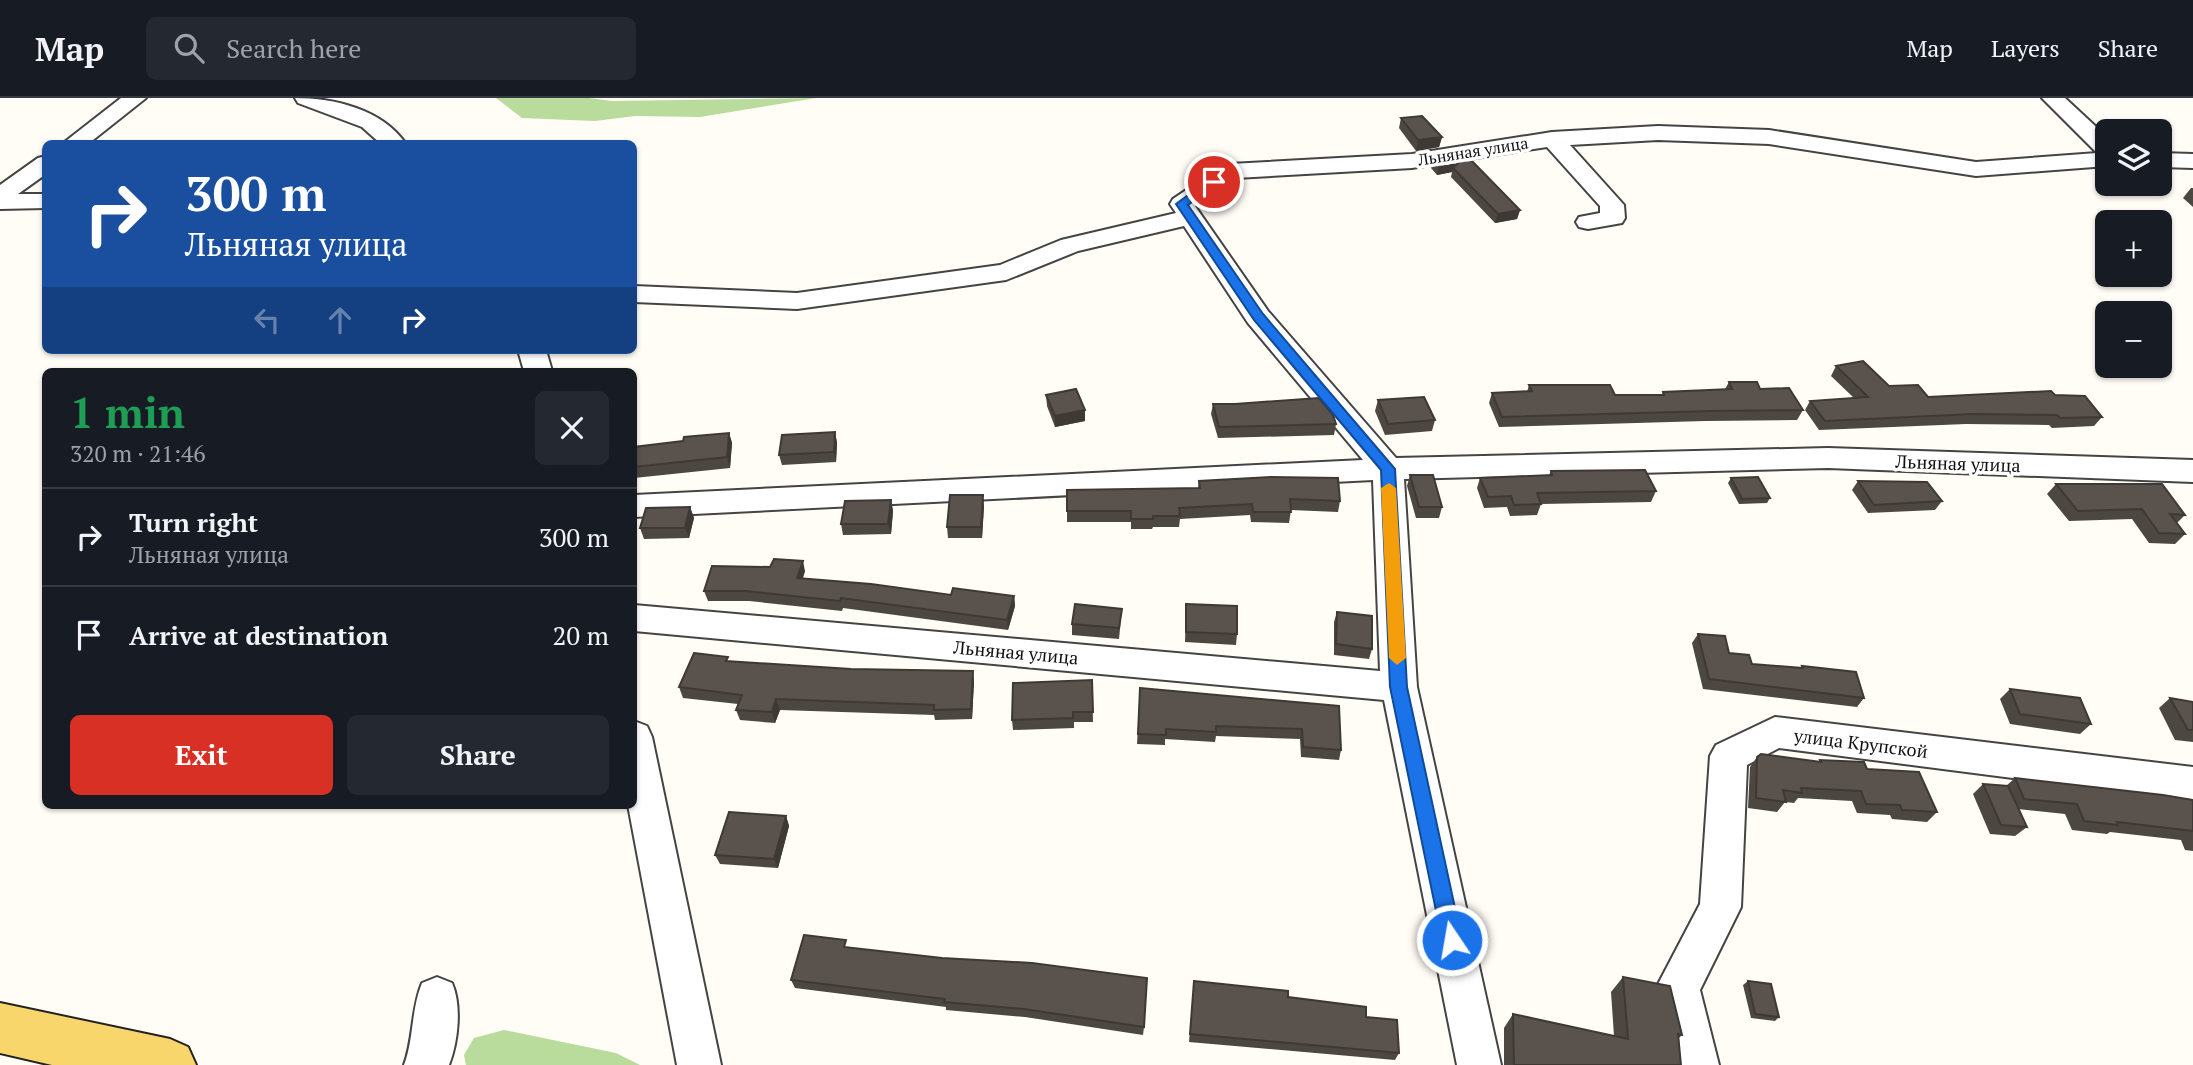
<!DOCTYPE html>
<html lang="en">
<head>
<meta charset="utf-8">
<style>
	body { margin:0; font-family:"PT Serif",serif; background:#242831; color:#f1f3f6; height:100vh; display:flex; flex-direction:column; font-size:26px; white-space:nowrap }
	* { box-sizing:border-box; margin:0 }
	p { font-size:23px; color:#9ea1a6 }
	.icon { flex:none; width:38px; height:38px; fill:none; stroke:currentColor; stroke-width:2; stroke-linecap:round; stroke-linejoin:round }
	.map { position:relative; flex:1; overflow:hidden }
	.panel { position:absolute; left:42px; top:270px; width:595px; height:441px; display:flex; flex-direction:column; background:#171b24; border-radius:10px; box-shadow:0 2px 5px #0004 }
	.panel>* { flex:none }
	.hud { position:absolute; left:42px; top:42px; width:595px; height:214px; border-radius:10px; box-shadow:0 2px 5px #0004; background:#1a4fa0; color:#fff; overflow:hidden }
	.fabs { position:absolute; left:2095px; top:21px; display:grid; gap:14px }
	.fabs a { display:grid; place-items:center; width:77px; height:77px; border-radius:10px; background:#171b24; box-shadow:0 2px 5px #0004; font-size:35px }
	.pin { position:absolute; display:grid; place-items:center; width:60px; height:60px; color:#fff; margin:-30px; border:4px solid #fff; border-radius:50%; box-shadow:0 2px 7px #0007 }
	.me { position:absolute; width:77px; margin:-38px; rotate:348deg; stroke-linejoin:round; filter:drop-shadow(0 0 5px #0008) }
	.turn { display:flex; align-items:center; gap:24px; height:147px; padding:0 28px; font-size:32px }
	.turn .icon { width:91px; height:91px; stroke-width:2.5 }
	.turn b { display:block; font-size:49px; line-height:60px }
	.lanes { display:flex; align-items:center; height:66px; padding:0 28px; background:#0003; justify-content:center; gap:35px; direction:ltr }
	.lanes .off { opacity:.35 }
	.round { display:grid; place-items:center; flex:none; width:74px; height:74px; border-radius:10px; background:#242831 }
	.overview { display:flex; align-items:center; justify-content:space-between; height:119px; padding:0 28px }
	h1 { font-size:42px; font-weight:800; line-height:52px; color:#1e9e55 }
	.button { display:flex; gap:14px; margin-top:auto; padding:14px 28px }
	.button a { flex:1; height:80px; border-radius:10px; background:#d93025; color:#fff; font-size:28px; font-weight:800; line-height:80px; text-align:center }
	.button a+a { background:#242831; color:#f1f3f6 }
	ul { padding:0; list-style:none }
	li { display:flex; align-items:center; gap:21px; height:98px; padding:0 28px; border-top:2px solid #363941 }
	li div { flex:1 }
	li b { display:block; font-size:26px }
	li em { font-style:normal }
	header { display:flex; align-items:center; gap:42px; box-sizing:border-box; height:98px; padding:0 35px; background:#171b24; border-bottom:2px solid #363941 }
	header strong { font-size:33px }
	nav { display:flex; gap:38px; margin-inline-start:auto; font-size:24px }
	.search { width:490px; height:63px; background:#242831; display:flex; align-items:center; gap:18px; box-sizing:border-box; padding:0 24px; border-radius:10px; color:#9ea1a6; font-size:26px }
	.map>svg:first-child { display:block }
	.forest { fill:#b9dc9c }
	.lines { fill:none; stroke-linecap:round; stroke-linejoin:round }
	.minor-casing { stroke:#444; stroke-width:4 }
	.major-casing { stroke:#222; stroke-width:4 }
	.minor { fill:#fff; fill-rule:evenodd }
	.major { fill:#f9d66b; fill-rule:evenodd }
	.wall { fill:#4d4742 }
	.shaded-wall { fill:#3f3936 }
	.building { fill:#5a524d; stroke:#3f3936; stroke-width:2 }
	.route { fill:#1a73e8; stroke:#114b97; stroke-width:2 }
	.slow { fill:#f59e0b }
	.labels { text-anchor:middle; dominant-baseline:central; stroke-width:7; stroke-linejoin:round; paint-order:stroke }
	.far-street-label { font-size:16px; fill:#111; stroke:#fff }
	.street-label { font-size:18px; fill:#111; stroke:#fff }
</style>
</head>
<body>
<header>
<strong>Map</strong>
<div class="search"><svg class="icon" aria-label="search" viewBox="0 0 24 24"><circle cx="10" cy="10" r="6"/><path d="M15 15l6 6"/></svg>Search here</div>
<nav><a>Map</a><a>Layers</a><a>Share</a></nav>
</header>
<div class="map">
<svg width="2193" height="967" viewBox="0 0 2193 967">
	<rect width="100%" height="100%" fill="#fffdf5"/>
	<g class="forest">
		<path d="M496,0H589L612,3L816,0L700,19L635,18L595,23L522,20Z"/>
		<path d="M504,932L616,955L640,967H466L464,957L474,940Z"/>
	</g>
	<g class="lines">
		<defs>
			<g id="minor">
				<path d="M121,0H146L88,46H62Z"/>
				<path d="M295,0C334,0 382,11 406,46H381L362,29L298,5Z"/>
				<path d="M2042,0H2065L2107,39V68L1976,78L1769,46L1658,42L1570,47L1624,107L1625,120L1622,125L1588,131L1579,129L1576,124L1579,119L1600,115V108L1547,49L1412,70L1236,80L1195,108L1268,213L1396,360L1828,350L2193,362V384L1828,370L1404,381L1417,589L1501,967H1457L1384,602L634,533V507L1380,573L1373,382L634,419V397L1363,362L1248,225L1184,128L1078,153L1006,182L797,211L634,204V188L797,195L1000,167L1061,142L1176,115L1170,106L1173,101L1222,68L1230,66L1412,56L1552,34L1658,28L1769,32L1976,64L2097,55Z"/>
				<path d="M2160,55L2193,56V70L2160,69Z"/>
				<path d="M46,58V76L18,96H46V110L0,111V87L38,60Z"/>
				<path d="M518,252H546L552,273H524Z"/>
				<path d="M1775,619L2193,669V703L1779,650L1747,667L1741,809L1700,892L1719,967H1675L1656,890L1700,806L1710,658L1716,647Z"/>
				<path d="M634,623L647,628L652,639L721,967H677L628,707H634Z"/>
				<path d="M437,879L452,885C462,908 458,944 449,967H404C414,941 411,911 422,885Z"/>
			</g>
			<path id="major" d="M0,905L170,941L188,949L196,967H52L0,955Z"/>
		</defs>
		<use href="#minor" class="minor-casing"/>
		<use href="#major" class="major-casing"/>
		<use href="#minor" class="minor"/>
		<use href="#major" class="major"/>
	</g>
	<g class="wall">
		<path d="M1401,20L1442,39L1439,49L1416,53L1399,30Z"/>
		<path d="M1433,60L1462,61L1520,112L1517,121L1495,125L1451,79L1452,74L1437,77L1431,70Z"/>
		<path d="M2191,90H2193V109L2183,100Z"/>
		<path d="M1836,268L1889,288L1928,299L2102,319L2094,328L2052,330L2049,327L1966,326L1819,332L1805,312L1810,303L1854,300L1831,278Z"/>
		<path d="M1729,284L1760,291L1803,312L1797,322L1705,323L1499,329L1489,305L1492,295L1527,294L1529,287L1615,297H1662L1663,294L1725,291Z"/>
		<path d="M1046,297L1085,312V323L1055,329L1047,308Z"/>
		<path d="M1378,302L1435,322L1432,333L1385,337L1375,313Z"/>
		<path d="M1213,306L1336,326L1334,337L1218,340L1211,316Z"/>
		<path d="M835,334L837,345L836,364L782,367L779,357Z"/>
		<path d="M729,335L732,345L730,370L634,380V349L683,343Z"/>
		<path d="M1551,373L1656,393L1651,404L1541,406L1537,417L1510,418L1507,409L1484,410L1477,390L1480,380L1549,377Z"/>
		<path d="M1410,377L1442,409L1439,420H1416L1407,388Z"/>
		<path d="M1731,380L1770,400L1767,405L1739,406L1728,385Z"/>
		<path d="M1199,383L1340,403L1338,414L1291,412L1289,425L1251,424L1250,417L1180,421L1179,429H1153L1152,431H1131V424H1067V392L1198,390Z"/>
		<path d="M1858,383L1942,403L1935,412L1868,415L1852,392Z"/>
		<path d="M2056,386L2185,417L2177,425L2185,436L2175,446L2149,445L2132,421L2069,423L2047,396Z"/>
		<path d="M891,402L893,413L891,436L843,437L841,426Z"/>
		<path d="M984,408L982,440H948L947,429Z"/>
		<path d="M690,409L694,420L689,440L644,441L640,430Z"/>
		<path d="M805,473L803,480L951,497L1014,498L1015,508L1008,532L843,510L842,513L749,503H708L704,493Z"/>
		<path d="M1186,506L1237,536L1236,547L1185,544Z"/>
		<path d="M1337,514L1372,551L1369,561L1334,557V524Z"/>
		<path d="M1121,521L1119,541L1072,537V526Z"/>
		<path d="M1698,536L1729,555L1752,566L1800,570L1802,568L1864,600L1857,609L1703,591L1692,545Z"/>
		<path d="M729,563L974,583L972,621L935,622L934,617L780,612L775,625L740,622L736,612L738,606L683,600L679,589Z"/>
		<path d="M1092,582L1093,624H1074V630L1013,632L1012,622Z"/>
		<path d="M1140,590L1339,608L1341,652L1339,662L1301,659L1300,641L1216,638L1215,644L1165,641V647L1137,646Z"/>
		<path d="M2010,591L2091,626L2080,636L2010,626L2000,601Z"/>
		<path d="M2170,600L2193,604V644L2175,642L2159,610Z"/>
		<path d="M1757,659L1818,664L1820,662L1867,671L1937,714L1927,724L1892,721L1890,717L1857,715L1852,703L1798,700L1794,705L1785,704L1777,714L1748,710L1750,669Z"/>
		<path d="M2015,680L2193,702V753L2185,752L2181,742L2110,734L2107,736L2072,732L2065,716L2018,711L2027,729L2015,738L1990,736L1973,696L1983,686L2006,688Z"/>
		<path d="M786,718L789,728L778,770L720,766L715,757Z"/>
		<path d="M848,849L1144,929L1143,937L1025,919L946,912V909L795,890L791,882Z"/>
		<path d="M1623,879L1682,937L1679,940L1681,967H1504V930L1513,916L1614,938L1611,894Z"/>
		<path d="M1194,883L1288,899L1366,919L1399,955L1395,962L1189,944Z"/>
		<path d="M1748,883L1779,919L1775,923L1751,920L1743,887Z"/>
	</g>
	<g class="shaded-wall">
		<path d="M1442,39L1439,49L1416,53L1418,42Z"/>
		<path d="M1459,64L1453,70L1452,74L1437,77L1439,67Z"/>
		<path d="M1520,112L1517,121L1495,125L1498,116Z"/>
		<path d="M1085,312V323L1055,329V318Z"/>
		<path d="M835,334L837,345L836,364L834,354Z"/>
		<path d="M729,335L732,345L730,370L727,359Z"/>
		<path d="M983,397L984,408L982,440L981,429Z"/>
		<path d="M891,402L893,413L891,436L888,426Z"/>
		<path d="M690,409L694,420L689,440L685,430Z"/>
		<path d="M803,463L805,473L799,490L797,480Z"/>
		<path d="M1014,498L1015,508L1008,532L1007,522Z"/>
		<path d="M973,573L974,583L972,621L971,611Z"/>
		<path d="M776,601L780,612L775,625L772,614Z"/>
		<path d="M786,718L789,728L778,770L774,761Z"/>
	</g>
	<g class="building">
		<path d="M1422,18L1442,39L1418,42L1401,20Z"/>
		<path d="M1457,57L1462,61L1466,57L1520,112L1498,116L1453,70L1459,64L1439,67L1433,60Z"/>
		<path d="M1863,263L1889,288L1918,287L1928,299L2051,293L2055,297L2085,298L2102,319L2060,320L2057,317L1973,316L1825,323L1810,303L1868,299L1836,268Z"/>
		<path d="M1729,284H1757L1760,291L1789,290L1803,312L1711,313L1502,319L1492,295L1532,293L1529,287H1610L1615,297H1664L1663,294L1732,291Z"/>
		<path d="M1076,291L1085,312L1055,318L1046,297Z"/>
		<path d="M1424,299L1435,322L1388,326L1378,302Z"/>
		<path d="M1319,300L1333,317L1336,326L1219,329L1213,306H1235Z"/>
		<path d="M835,334L834,354L779,357L782,337Z"/>
		<path d="M729,335L727,359L634,369V349L683,343L684,339Z"/>
		<path d="M1645,372L1656,393L1537,395L1541,406L1514,407L1511,398L1488,399L1480,380L1552,377L1551,373Z"/>
		<path d="M1410,377H1433L1442,409H1419Z"/>
		<path d="M1271,379L1338,380L1340,403L1290,401L1291,414H1253L1252,406L1179,410L1180,418H1153V421H1131V413H1067V392L1200,390L1199,383Z"/>
		<path d="M1758,379L1770,400L1742,401L1731,380Z"/>
		<path d="M1858,383L1927,384L1942,403L1874,407Z"/>
		<path d="M2056,386H2162L2185,417L2170,416L2185,436L2159,435L2142,411L2078,413Z"/>
		<path d="M950,397H983L981,429H947Z"/>
		<path d="M891,402L888,426H841L845,403Z"/>
		<path d="M690,409L685,430H640L646,410Z"/>
		<path d="M774,461L803,463L797,480L871,486L951,497L953,490L1014,498L1007,522L841,500L840,503L746,493H704L712,468L770,469Z"/>
		<path d="M1075,506L1122,511L1119,530L1072,526Z"/>
		<path d="M1186,506L1237,508V536L1186,534Z"/>
		<path d="M1337,514L1372,518V551L1336,546Z"/>
		<path d="M1698,536L1725,538L1729,555L1749,557L1752,566L1803,570L1802,568L1856,574L1864,600L1709,581Z"/>
		<path d="M694,555L728,559L726,563L851,571L973,573L971,611L934,612V607L776,601L772,614L736,612L742,597L679,589Z"/>
		<path d="M1092,582L1093,614H1073V620L1012,622L1013,585Z"/>
		<path d="M1140,590L1339,608L1341,652L1303,649L1302,631L1216,628V634L1166,631V637L1138,636Z"/>
		<path d="M2010,591L2080,600L2091,626L2020,616Z"/>
		<path d="M2170,600L2193,604V632H2188Z"/>
		<path d="M1761,656L1821,664L1820,662L1864,664L1867,671L1919,674L1937,714L1902,712L1900,707L1866,706L1861,693L1801,690L1802,695L1783,692L1786,704L1756,700L1757,659Z"/>
		<path d="M2015,680L2163,697L2193,702V733L2117,724L2118,727L2084,723L2077,706L2024,701Z"/>
		<path d="M1983,686L2008,688L2027,729L2001,727Z"/>
		<path d="M729,714L786,718L774,761L715,757Z"/>
		<path d="M804,837L846,842L844,849L942,860L1032,865L1147,880L1144,929L1024,911L944,904L945,901L791,882Z"/>
		<path d="M1623,879L1670,888L1682,937L1678,936L1681,967H1514L1513,916L1628,941Z"/>
		<path d="M1194,883L1288,893V899L1366,909V919L1397,922L1399,955L1190,936Z"/>
		<path d="M1748,883L1771,886L1779,919L1755,916Z"/>
	</g>
	<path class="route" d="M1210,81L1219,84L1188,107L1263,216L1395,371L1407,589L1462,842L1459,848L1452,851L1445,848L1442,842L1390,589L1381,372L1254,222L1176,106Z"/>
	<path class="slow" d="M1389,385L1396,390L1406,560L1397,567L1389,560L1381,390Z"/>
	<g class="labels">
		<g class="far-street-label">
			<text transform="translate(1473 53) rotate(-9)">Льняная улица</text>
		</g>
		<g class="street-label">
			<text transform="translate(1958 365) rotate(2)">Льняная улица</text>
			<text transform="translate(1016 554) rotate(5)">Льняная улица</text>
			<text transform="translate(1861 645) rotate(7)">улица Крупской</text>
		</g>
	</g>
</svg>
<div class="fabs">
<a><svg class="icon" aria-label="layers" viewBox="0 0 24 24"><path d="M12 4l9 5-9 5-9-5zM3 14l9 5 9-5"/></svg></a>
<a>+</a>
<a>−</a>
</div>
<div class="pin" style="left:1214px;top:84px;background:#d93025"><svg class="icon" aria-label="arrive" viewBox="0 0 24 24"><path d="M6 21V4h12l-3 4 3 4H6"/></svg></div>
<svg class="me" style="left:1452px;top:842px" viewBox="-20 -20 40 40"><circle r="17" fill="#1a73e8" stroke="#fff" stroke-width="3"/><path d="M0-11L8 9 0 5-8 9z" fill="#fff"/></svg>
<div class="hud">
<div class="turn"><svg class="icon" aria-label="right" viewBox="0 0 24 24"><path d="M7 20v-9h11M14 6l5 5-5 5"/></svg><div><b>300 m</b>Льняная улица</div></div>
<div class="lanes"><svg class="icon off" aria-label="left" viewBox="0 0 24 24"><path d="M17 20v-9H6M10 6l-5 5 5 5"/></svg><svg class="icon off" aria-label="ahead" viewBox="0 0 24 24"><path d="M12 20V5M6 11l6-6 6 6"/></svg><svg class="icon" aria-label="right" viewBox="0 0 24 24"><path d="M7 20v-9h11M14 6l5 5-5 5"/></svg></div>
</div>
<section class="panel">
<div class="overview"><div><h1>1 min</h1><p>320 m · 21:46</p></div><a class="round"><svg class="icon" aria-label="close" viewBox="0 0 24 24"><path d="M6 6l12 12M18 6L6 18"/></svg></a></div>
<ul>
<li><svg class="icon" aria-label="right" viewBox="0 0 24 24"><path d="M7 20v-9h11M14 6l5 5-5 5"/></svg><div><b>Turn right</b><p>Льняная улица</p></div><em>300 m</em></li>
<li><svg class="icon" aria-label="arrive" viewBox="0 0 24 24"><path d="M6 21V4h12l-3 4 3 4H6"/></svg><div><b>Arrive at destination</b></div><em>20 m</em></li>
</ul>
<div class="button"><a>Exit</a><a>Share</a></div>
</section>
</div>
</body>
</html>
